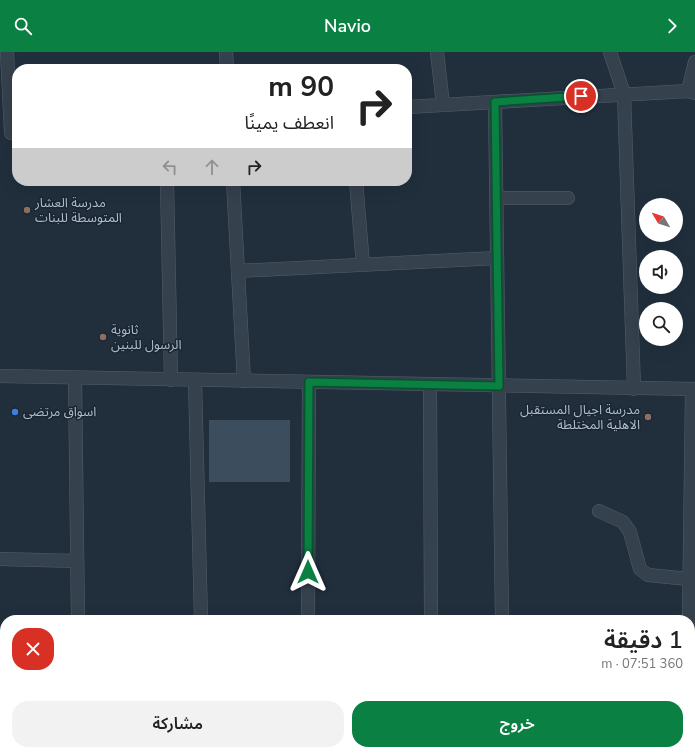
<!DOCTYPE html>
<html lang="ar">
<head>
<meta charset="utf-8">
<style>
	body { margin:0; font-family:"Nunito Sans","Noto Sans Arabic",sans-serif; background:#f2f2f2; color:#222; direction:rtl; height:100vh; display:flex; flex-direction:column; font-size:15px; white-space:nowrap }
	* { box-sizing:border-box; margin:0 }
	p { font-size:13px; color:#767676 }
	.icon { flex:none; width:22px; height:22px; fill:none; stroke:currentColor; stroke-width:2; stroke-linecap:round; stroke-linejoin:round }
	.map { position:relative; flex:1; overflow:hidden; direction:ltr }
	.panel { position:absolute; left:0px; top:563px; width:695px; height:140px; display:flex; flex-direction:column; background:#fff; border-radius:16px 16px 0 0; box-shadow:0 4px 16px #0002; direction:rtl }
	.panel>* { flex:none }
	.guide { position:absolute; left:12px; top:12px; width:400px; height:122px; border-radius:16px; box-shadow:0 4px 16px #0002; direction:rtl; background:#fff; color:#222; overflow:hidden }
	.needle { width:26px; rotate:309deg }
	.tools { position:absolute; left:639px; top:146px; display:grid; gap:8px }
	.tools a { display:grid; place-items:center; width:44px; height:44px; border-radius:50%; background:#fff; box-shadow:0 4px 16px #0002; font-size:20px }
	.pin { position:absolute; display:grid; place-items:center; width:34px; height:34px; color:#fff; margin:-17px; border:2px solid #fff; border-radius:50%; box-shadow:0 1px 4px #0007 }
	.me { position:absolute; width:44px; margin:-22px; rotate:0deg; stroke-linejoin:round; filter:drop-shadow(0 0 3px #0008) }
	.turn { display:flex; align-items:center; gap:14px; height:84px; padding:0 12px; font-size:18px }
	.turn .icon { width:52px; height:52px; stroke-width:2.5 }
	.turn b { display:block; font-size:28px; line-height:34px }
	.lanes { display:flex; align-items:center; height:38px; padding:0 12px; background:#0003; justify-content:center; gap:20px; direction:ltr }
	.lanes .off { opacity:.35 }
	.round { display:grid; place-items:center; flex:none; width:42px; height:42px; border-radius:16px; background:#f2f2f2 }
	.summary { display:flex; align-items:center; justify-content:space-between; height:68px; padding:0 12px }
	h1 { font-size:24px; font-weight:600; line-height:30px }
	.button { display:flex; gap:8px; margin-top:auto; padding:8px 12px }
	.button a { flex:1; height:46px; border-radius:16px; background:#0b8043; color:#fff; font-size:16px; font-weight:600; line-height:46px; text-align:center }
	.button a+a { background:#f2f2f2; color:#222 }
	header { display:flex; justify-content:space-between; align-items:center; height:52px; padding:0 12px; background:#0b8043; color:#fff; font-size:18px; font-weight:600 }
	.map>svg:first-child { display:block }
	.building { fill:#3c4e5d }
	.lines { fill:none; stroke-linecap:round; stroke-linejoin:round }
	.minor-casing { stroke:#535f6b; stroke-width:14 }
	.major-casing { stroke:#3e4a56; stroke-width:18 }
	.minor { stroke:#35414d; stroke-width:13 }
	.major { stroke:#52606d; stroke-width:17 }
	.route-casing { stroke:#07532c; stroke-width:10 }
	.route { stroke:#0b8043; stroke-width:7 }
	.education-dot { fill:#8d6e63; stroke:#1a2632; stroke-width:1.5 }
	.shop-dot { fill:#3f7fe0; stroke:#1a2632; stroke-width:1.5 }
	.labels { text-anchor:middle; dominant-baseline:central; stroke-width:3; stroke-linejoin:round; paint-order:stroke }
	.poi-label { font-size:13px; fill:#b0bcc9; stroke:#1a2632; text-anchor:start }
</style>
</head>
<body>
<header><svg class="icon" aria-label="forward" viewBox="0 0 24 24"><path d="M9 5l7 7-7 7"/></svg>Navio<svg class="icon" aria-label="search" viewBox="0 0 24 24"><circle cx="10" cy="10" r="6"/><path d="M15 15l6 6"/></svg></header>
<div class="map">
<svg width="695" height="703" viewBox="0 0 695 703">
	<rect width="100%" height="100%" fill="#212f3d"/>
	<rect class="building" x="209" y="368" width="81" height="62"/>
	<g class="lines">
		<defs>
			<g id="minor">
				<path d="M7,0L11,81"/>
				<path d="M226,0L227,17"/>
				<path d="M437,0L443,53"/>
				<path d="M610,0L624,42L634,337"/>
				<path d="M688,39L695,10"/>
				<path d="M495,50L502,568"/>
				<path d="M407,55L688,39L695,41"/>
				<path d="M167,129L171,328"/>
				<path d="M233,129L244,329"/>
				<path d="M356,129L363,213"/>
				<path d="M496,146H568"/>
				<path d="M238,219L497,206"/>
				<path d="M0,324L695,337"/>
				<path d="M75,326L78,568"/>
				<path d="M195,328L201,568"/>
				<path d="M430,333L431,568"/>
				<path d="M599,459L623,470L630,480L640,517L648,523L689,527"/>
				<path d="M0,507L77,509"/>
				<path d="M308,568L309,330"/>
				<path d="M689,568L692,338"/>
				<path d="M685,698V703"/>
			</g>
			<g id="major">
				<path d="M690,684H695"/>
				<path d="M0,700L79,698"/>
				<path d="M170,703V698"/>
			</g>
		</defs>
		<use href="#minor" class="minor-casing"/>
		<use href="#major" class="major-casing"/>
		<use href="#minor" class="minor"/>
		<use href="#major" class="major"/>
	</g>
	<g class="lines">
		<defs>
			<path id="route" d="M308,520L309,330L499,334L495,50L581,44"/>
		</defs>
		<use href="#route" class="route-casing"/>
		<use href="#route" class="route"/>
	</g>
	<g class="education-dot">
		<circle cx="27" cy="158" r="4"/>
		<circle cx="103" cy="285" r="4"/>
		<circle cx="648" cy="365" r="4"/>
	</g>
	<circle class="shop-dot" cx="15" cy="360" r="4"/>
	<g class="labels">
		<g class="poi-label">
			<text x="35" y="151">مدرسة العشار<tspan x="35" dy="15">المتوسطة للبنات</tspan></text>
			<text x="111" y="278">ثانوية<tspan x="111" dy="15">الرسول للبنين</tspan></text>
			<text x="640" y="358" text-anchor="end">مدرسة اجيال المستقبل<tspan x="640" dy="15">الاهلية المختلطة</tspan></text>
			<text x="23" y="360">اسواق مرتضى</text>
		</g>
	</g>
</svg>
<div class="tools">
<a><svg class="needle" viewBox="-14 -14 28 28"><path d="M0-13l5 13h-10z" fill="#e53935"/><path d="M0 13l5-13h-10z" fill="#767676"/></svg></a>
<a><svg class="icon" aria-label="sound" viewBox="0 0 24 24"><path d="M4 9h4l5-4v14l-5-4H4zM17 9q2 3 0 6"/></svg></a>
<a><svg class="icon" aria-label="search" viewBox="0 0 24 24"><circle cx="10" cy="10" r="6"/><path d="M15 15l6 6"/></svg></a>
</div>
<div class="pin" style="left:581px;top:44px;background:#d93025"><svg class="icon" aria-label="arrive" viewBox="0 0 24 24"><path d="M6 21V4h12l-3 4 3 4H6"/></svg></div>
<svg class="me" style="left:308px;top:520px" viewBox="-20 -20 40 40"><path d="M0-17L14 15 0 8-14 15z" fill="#0b8043" stroke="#fff" stroke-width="4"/></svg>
<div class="guide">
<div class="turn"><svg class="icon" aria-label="right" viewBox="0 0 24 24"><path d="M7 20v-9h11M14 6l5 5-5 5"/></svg><div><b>90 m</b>انعطف يمينًا</div></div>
<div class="lanes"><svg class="icon off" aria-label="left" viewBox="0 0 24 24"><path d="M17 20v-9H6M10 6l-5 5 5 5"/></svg><svg class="icon off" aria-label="ahead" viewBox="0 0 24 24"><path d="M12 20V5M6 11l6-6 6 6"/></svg><svg class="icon" aria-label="right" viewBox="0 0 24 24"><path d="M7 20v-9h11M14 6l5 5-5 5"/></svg></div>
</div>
<section class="panel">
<div class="summary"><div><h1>1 دقيقة</h1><p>360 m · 07:51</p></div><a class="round" style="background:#d93025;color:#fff"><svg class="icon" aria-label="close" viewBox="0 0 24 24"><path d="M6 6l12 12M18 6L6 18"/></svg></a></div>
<div class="button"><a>خروج</a><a>مشاركة</a></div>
</section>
</div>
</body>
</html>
